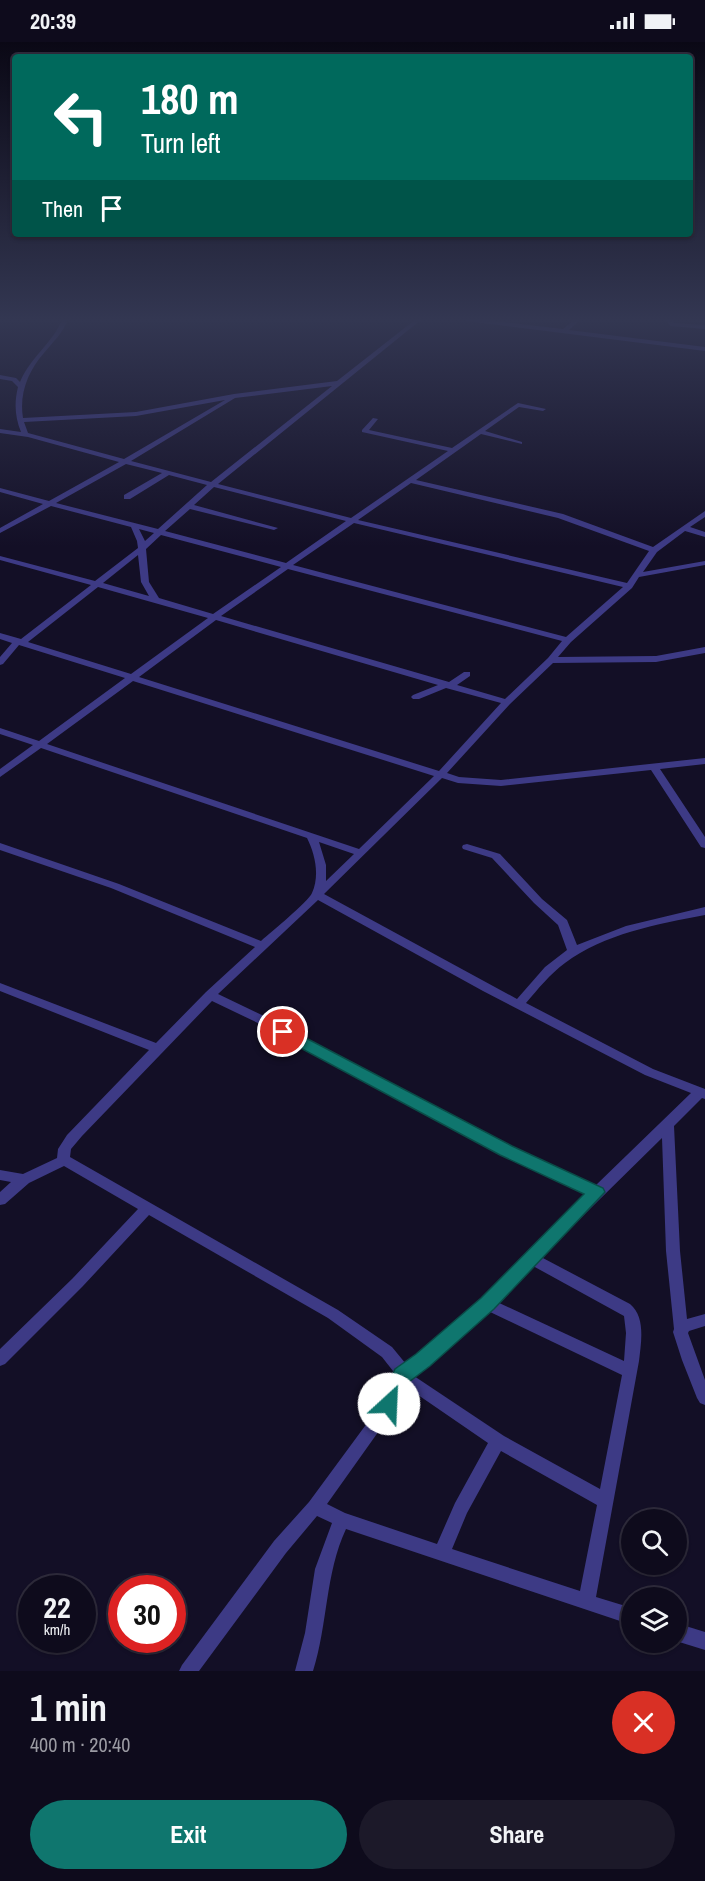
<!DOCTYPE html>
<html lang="en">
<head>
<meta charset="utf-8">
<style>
	body { margin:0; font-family:"Archivo Narrow",sans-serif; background:#1c1929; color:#f1f3f6; height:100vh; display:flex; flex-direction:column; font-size:22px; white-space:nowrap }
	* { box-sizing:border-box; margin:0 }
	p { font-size:20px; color:#9b9ba3 }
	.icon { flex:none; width:33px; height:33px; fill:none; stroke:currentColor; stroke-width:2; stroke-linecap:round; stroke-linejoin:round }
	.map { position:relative; height:1629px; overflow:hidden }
	.side { display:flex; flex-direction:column; background:#0e0b1c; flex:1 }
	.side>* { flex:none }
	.top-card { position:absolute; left:12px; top:12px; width:681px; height:183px; border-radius:6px; box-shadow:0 2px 4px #0004,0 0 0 2px #2e2b3b; background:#00695c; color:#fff; overflow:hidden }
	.buttons { position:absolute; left:621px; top:1467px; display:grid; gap:12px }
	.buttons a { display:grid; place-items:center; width:66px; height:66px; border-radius:50%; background:#0e0b1c; box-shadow:0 2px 4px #0004,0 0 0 2px #2e2b3b; font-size:30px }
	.speed { position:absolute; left:18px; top:1533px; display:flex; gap:12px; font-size:30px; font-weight:700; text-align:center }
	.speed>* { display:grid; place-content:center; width:78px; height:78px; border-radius:50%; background:#0e0b1c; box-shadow:0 2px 4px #0004,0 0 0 2px #2e2b3b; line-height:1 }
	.speed small { font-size:15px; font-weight:400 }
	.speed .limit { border:9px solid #d22; background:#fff; color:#111 }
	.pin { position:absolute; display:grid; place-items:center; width:51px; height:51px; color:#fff; margin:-26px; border:3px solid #fff; border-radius:50%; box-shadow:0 2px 6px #0007 }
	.me { position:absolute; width:66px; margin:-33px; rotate:25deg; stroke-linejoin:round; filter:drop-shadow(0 0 4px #0008) }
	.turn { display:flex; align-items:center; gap:21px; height:126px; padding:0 30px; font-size:27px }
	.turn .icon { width:78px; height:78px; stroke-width:2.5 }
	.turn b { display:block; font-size:42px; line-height:51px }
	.then { display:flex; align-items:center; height:57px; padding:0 30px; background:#0003; gap:12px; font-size:22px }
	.round { display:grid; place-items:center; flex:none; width:63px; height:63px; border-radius:32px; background:#1c1929 }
	.head { display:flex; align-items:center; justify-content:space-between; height:102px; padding:0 30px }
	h1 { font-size:36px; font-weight:700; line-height:45px }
	.button { display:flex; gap:12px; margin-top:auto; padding:12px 30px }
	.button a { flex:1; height:69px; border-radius:36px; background:#0f766e; color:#fff; font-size:24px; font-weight:700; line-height:69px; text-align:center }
	.button a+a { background:#1c1929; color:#f1f3f6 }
	.status { display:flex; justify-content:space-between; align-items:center; height:42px; padding:0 30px; background:#0e0b1c; direction:ltr }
	.status svg { height:16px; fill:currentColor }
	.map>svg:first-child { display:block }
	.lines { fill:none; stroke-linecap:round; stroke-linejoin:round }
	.minor { fill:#3d3a85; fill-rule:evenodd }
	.route { fill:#0f766e; stroke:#0a4d48; stroke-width:1.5 }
</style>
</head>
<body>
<div class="status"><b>20:39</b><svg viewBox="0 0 49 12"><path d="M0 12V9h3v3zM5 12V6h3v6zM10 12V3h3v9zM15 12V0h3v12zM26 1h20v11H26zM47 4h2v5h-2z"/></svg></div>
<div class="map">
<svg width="705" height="1629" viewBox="0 0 705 1629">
	<rect width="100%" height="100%" fill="#130f26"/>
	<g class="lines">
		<g class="minor">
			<path d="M62,277H68C63,291 53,300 44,311C28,329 19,352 23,376L136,370L234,352L337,339L416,277H422L218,442L351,476L448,409L362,390V388L373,376L378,377L369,388L452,406L518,361L546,367L543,369L519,365L485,389L522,400V402L481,392L416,438L563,472L653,505L705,469V475L690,485L705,490V495L685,489L657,510L643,530L705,519V523L639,535L632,546L571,600L558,615L656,614L705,605V611L656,620L553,621L510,662L447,731L459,735L501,738L705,716V722L660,727L705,795V806L701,805L651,728L501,744L458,741L442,736L324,852L517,957L545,925L567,908L558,883L534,861L492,816L463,807L462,805L463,803L467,802L500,812L542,857L567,878L577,903L626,884L705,865V873C657,882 604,892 565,921C550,932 538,947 526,961L653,1027L705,1047V1057L702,1056L674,1084L680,1209L687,1277L705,1272V1284L689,1289L688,1291L705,1338V1363L700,1361L697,1356L682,1318L673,1290L674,1287L666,1209L662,1096L541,1215L630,1262C646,1275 641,1301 639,1319L596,1555L632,1566V1583L346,1487C325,1532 328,1582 313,1629H295L305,1591L315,1527L332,1481L317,1474L286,1511L199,1629H179L182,1623L274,1499L309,1460L376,1369L389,1347L393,1329L382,1315L328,1276L149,1173L83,1244L5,1322L0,1324V1307L73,1236L138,1167L64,1124L29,1141L5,1162L0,1163V1150L11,1140L0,1138V1128L23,1132L57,1116L58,1107L67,1093L149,1008L0,949V941L156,1001L206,950L255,905L111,846L0,808V801L119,842L261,899C271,890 308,860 312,851C320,833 315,812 307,796L41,706L0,735V727L33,703L0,692V686L39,699L125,636L19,603L3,622L0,623V615L12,601L0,597V591L21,597L91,543L0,518V514L95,539L138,506L137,499L131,485L51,464L0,491V486L43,462L0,450V446L49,459L119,420L28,395L0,391V387L21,390C15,375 14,361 18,345L12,339L0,337V333L16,336L20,340C31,314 54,300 62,277ZM332,344L211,440L131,419L235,356ZM225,358L124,417L28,391L24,380L136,374ZM126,422L162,431L124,453V457H130L169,433L207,443L158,487L56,461ZM411,441L558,476L649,509L627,541L358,478ZM214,445L346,479L286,521L165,489L190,467L274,488L278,486L194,463ZM354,481L623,545L566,595L293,523ZM139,487L154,491L145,499ZM161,493L281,525L213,572L159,556L149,540L146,507ZM138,513L141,540L149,554L103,541ZM288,527L562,599L548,616L505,657L457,643L470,634V630H464L449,640L221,574ZM98,545L208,576L131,632L28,600ZM216,578L438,643L413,653L411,655L413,657H419L446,646L501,661L439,729L139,635ZM133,639L434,734L359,807L47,702ZM319,800L354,812L326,839V823ZM318,858L483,949L645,1033L691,1051L595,1144L511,1105L268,976L218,952ZM212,959L260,982L501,1113L586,1152L461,1276L406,1322L392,1305L338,1268L70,1115L71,1107L82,1094ZM533,1224L624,1274L626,1291L624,1319L497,1260ZM488,1269L622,1333L600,1447L504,1394L414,1334L451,1304ZM405,1344L488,1401L455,1461L437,1502L345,1471L327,1462L386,1379L401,1354ZM501,1409L597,1463L580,1549L452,1507L467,1471Z"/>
			<path d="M463,277H479L563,287L575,277H581L569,288L705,305V309L466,279Z"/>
			<path d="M666,277H672L674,281L705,283V287L670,284Z"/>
			<path d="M676,1581L705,1590V1608L676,1599Z"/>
		</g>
	</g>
	<linearGradient id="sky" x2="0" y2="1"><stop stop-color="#0a0815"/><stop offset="0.55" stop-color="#333752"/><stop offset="1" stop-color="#333752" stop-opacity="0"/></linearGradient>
	<rect width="705" height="505" fill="url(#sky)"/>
	<path class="route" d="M283,984L512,1104L603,1146L605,1150L494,1267L430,1324L409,1340L396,1368L389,1371L382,1368L379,1362L395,1327L416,1312L481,1256L584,1152L500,1113L278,994L276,990L278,986Z"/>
</svg>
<div class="buttons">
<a><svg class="icon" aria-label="search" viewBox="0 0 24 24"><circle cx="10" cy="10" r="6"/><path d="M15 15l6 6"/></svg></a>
<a><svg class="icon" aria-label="layers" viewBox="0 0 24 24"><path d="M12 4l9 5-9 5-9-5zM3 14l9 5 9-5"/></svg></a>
</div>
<div class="speed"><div>22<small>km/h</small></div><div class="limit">30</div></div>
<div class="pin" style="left:283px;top:990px;background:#d93025"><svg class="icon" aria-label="arrive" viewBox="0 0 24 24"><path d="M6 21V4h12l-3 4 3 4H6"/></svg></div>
<svg class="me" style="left:389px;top:1362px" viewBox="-20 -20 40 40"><circle r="19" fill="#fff"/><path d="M0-13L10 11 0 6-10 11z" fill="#0f766e"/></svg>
<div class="top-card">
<div class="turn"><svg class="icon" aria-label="left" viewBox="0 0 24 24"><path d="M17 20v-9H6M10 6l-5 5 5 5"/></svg><div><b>180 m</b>Turn left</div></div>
<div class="then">Then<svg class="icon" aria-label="arrive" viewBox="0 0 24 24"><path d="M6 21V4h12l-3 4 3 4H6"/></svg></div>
</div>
</div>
<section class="side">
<div class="head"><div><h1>1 min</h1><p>400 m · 20:40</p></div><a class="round" style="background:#d93025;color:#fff"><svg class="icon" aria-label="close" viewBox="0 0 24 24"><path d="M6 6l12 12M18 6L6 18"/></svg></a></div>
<div class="button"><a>Exit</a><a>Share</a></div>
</section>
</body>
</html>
